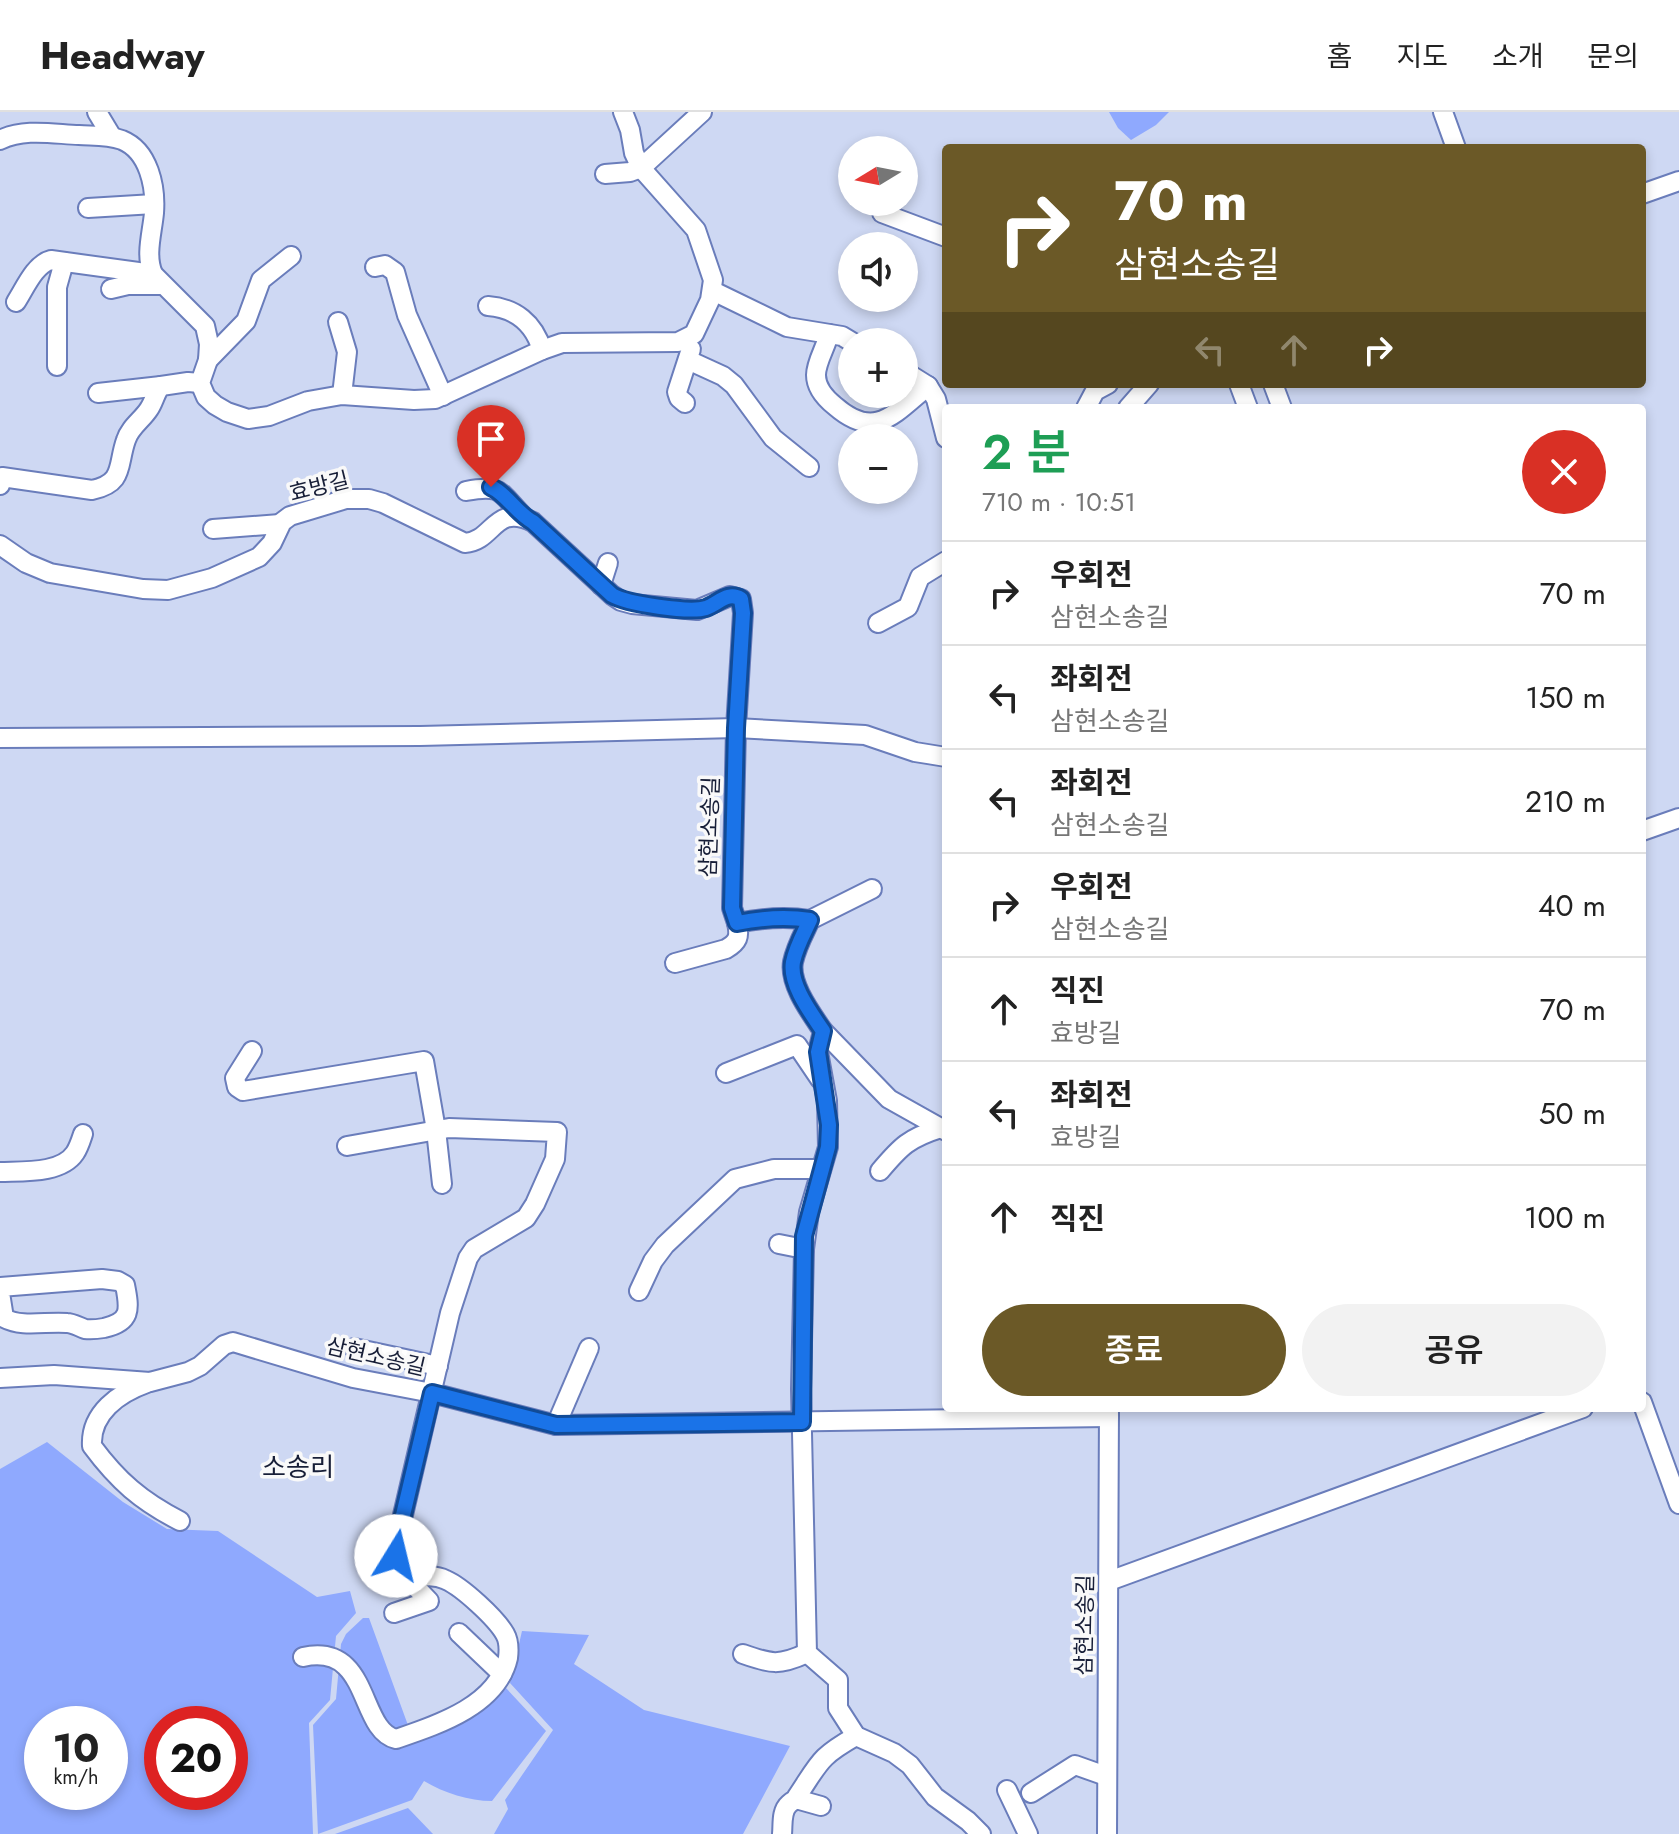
<!DOCTYPE html>
<html lang="ko">
<head>
<meta charset="utf-8">
<style>
	body { margin:0; font-family:Jost,"Noto Sans KR",sans-serif; background:#f2f2f2; color:#222; height:100vh; display:flex; flex-direction:column; font-size:30px; white-space:nowrap }
	* { box-sizing:border-box; margin:0 }
	p { font-size:26px; color:#767676 }
	.icon { flex:none; width:44px; height:44px; fill:none; stroke:currentColor; stroke-width:2; stroke-linecap:round; stroke-linejoin:round }
	.map { position:relative; flex:1; overflow:hidden }
	.panel { position:absolute; left:942px; top:292px; width:704px; height:1008px; display:flex; flex-direction:column; background:#fff; border-radius:8px; box-shadow:0 4px 12px #0003 }
	.panel>* { flex:none }
	.guide { position:absolute; left:942px; top:32px; width:704px; height:244px; border-radius:8px; box-shadow:0 4px 12px #0003; background:#6b5927; color:#fff; overflow:hidden }
	.needle { width:52px; rotate:260deg }
	.tools { position:absolute; left:838px; top:24px; display:grid; gap:16px }
	.tools a { display:grid; place-items:center; width:80px; height:80px; border-radius:50%; background:#fff; box-shadow:0 4px 12px #0003; font-size:40px }
	.speed { position:absolute; left:24px; top:1594px; display:flex; gap:16px; font-size:40px; font-weight:700; text-align:center }
	.speed>* { display:grid; place-content:center; width:104px; height:104px; border-radius:50%; background:#fff; box-shadow:0 4px 12px #0003; line-height:1 }
	.speed small { font-size:20px; font-weight:400 }
	.speed .limit { border:12px solid #d22; background:#fff; color:#111 }
	.pin { position:absolute; display:grid; place-items:center; width:68px; height:68px; color:#fff; margin:-82px -34px; border-radius:50% 50% 50% 0; rotate:-45deg; box-shadow:0 0 8px #0007 }
	.pin .icon { rotate:45deg }
	.me { position:absolute; width:88px; margin:-44px; rotate:9deg; stroke-linejoin:round; filter:drop-shadow(0 0 6px #0008) }
	.turn { display:flex; align-items:center; gap:28px; height:168px; padding:0 40px; font-size:36px }
	.turn .icon { width:104px; height:104px; stroke-width:2.5 }
	.turn b { display:block; font-size:56px; line-height:68px }
	.lanes { display:flex; align-items:center; height:76px; padding:0 40px; background:#0003; justify-content:center; gap:40px; direction:ltr }
	.lanes .off { opacity:.35 }
	.round { display:grid; place-items:center; flex:none; width:84px; height:84px; border-radius:42px; background:#f2f2f2 }
	.head { display:flex; align-items:center; justify-content:space-between; height:136px; padding:0 40px }
	h1 { font-size:48px; font-weight:600; line-height:60px; color:#1e9e55 }
	.cta { display:flex; gap:16px; margin-top:auto; padding:16px 40px }
	.cta a { flex:1; height:92px; border-radius:48px; background:#6b5927; color:#fff; font-size:32px; font-weight:600; line-height:92px; text-align:center }
	.cta a+a { background:#f2f2f2; color:#222 }
	ul { padding:0; list-style:none }
	li { display:flex; align-items:center; gap:24px; height:104px; padding:0 40px; border-top:2px solid #e0e0e0 }
	li div { flex:1 }
	li b { display:block; font-size:30px }
	li em { font-style:normal }
	header { display:flex; align-items:center; gap:48px; box-sizing:border-box; height:112px; padding:0 40px; background:#fff; border-bottom:2px solid #e0e0e0 }
	header strong { font-size:38px }
	nav { display:flex; gap:44px; margin-inline-start:auto; font-size:28px }
	.map>svg:first-child { display:block }
	.green { fill:#8fa9fe; fill-rule:evenodd }
	.lines { fill:none; stroke-linecap:round; stroke-linejoin:round }
	.minor-casing { stroke:#6a7dbb; stroke-width:22 }
	.minor { stroke:#fff; stroke-width:18 }
	.route-casing { stroke:#114b97; stroke-width:20 }
	.route { stroke:#1a73e8; stroke-width:14 }
	.labels { text-anchor:middle; dominant-baseline:central; stroke-width:7; stroke-linejoin:round; paint-order:stroke }
	.street-label { font-size:22px; fill:#171e37; stroke:#f9f9f9 }
	.quarter-label { font-size:26px; fill:#171e37; stroke:#f9f9f9 }
</style>
</head>
<body>
<header>
<strong>Headway</strong>
<nav><a>홈</a><a>지도</a><a>소개</a><a>문의</a></nav>
</header>
<div class="map">
<svg width="1679" height="1722" viewBox="0 0 1679 1722">
	<rect width="100%" height="100%" fill="#ced8f3"/>
	<g class="green">
		<path d="M1109,0H1169L1156,13L1131,28L1118,16Z"/>
		<path d="M47,1330L123,1390L167,1417L218,1419L317,1485L350,1479L356,1501L336,1524L330,1588L309,1611L313,1722H0V1357ZM42,1612H110V1680H42ZM162,1612H230V1680H162Z"/>
		<path d="M363,1506H369L413,1627L506,1576L546,1619L492,1689C469,1689 444,1681 424,1669L412,1688L318,1722L313,1613L336,1587L341,1532L346,1522Z"/>
		<path d="M522,1519L589,1523L574,1552L644,1598L790,1634L743,1722H494L508,1697L505,1688L553,1618L510,1571Z"/>
		<path d="M408,1696L433,1722H335Z"/>
	</g>
	<g class="lines">
		<defs>
			<g id="minor">
				<path d="M97,0L112,25"/>
				<path d="M1443,0L1456,36"/>
				<path d="M0,28C24,16 53,22 79,23C93,24 108,23 122,28C149,39 156,75 154,101C152,122 145,143 153,162"/>
				<path d="M605,62L630,60L641,56L702,0"/>
				<path d="M1642,82L1679,69"/>
				<path d="M88,96L154,92"/>
				<path d="M882,101L946,125"/>
				<path d="M375,155L385,153L395,160L407,203L443,284"/>
				<path d="M111,177L128,173H160"/>
				<path d="M713,179L787,215L842,224L852,230"/>
				<path d="M16,190C25,176 35,152 51,148L153,162L205,214L209,232L208,248L200,271L206,285L215,293L227,300L248,307L269,304L308,289L342,283L414,288L435,287L542,238L562,231L678,230L694,222L710,188L713,168L696,118L641,56L634,41L630,18L623,0"/>
				<path d="M488,194C515,196 534,211 542,238"/>
				<path d="M338,210L347,240L342,283"/>
				<path d="M829,222C826,235 816,250 816,263C816,276 825,286 835,294C875,329 894,302 928,274"/>
				<path d="M208,248L246,209L261,168L291,144"/>
				<path d="M688,248L723,264L734,273L773,326L809,355"/>
				<path d="M57,254V175L64,150"/>
				<path d="M904,259L928,274L936,287L946,326"/>
				<path d="M1239,272L1248,296"/>
				<path d="M1273,272L1282,296"/>
				<path d="M98,281L161,274"/>
				<path d="M685,291L679,286L677,280L691,237"/>
				<path d="M1086,296L1095,279L1108,272"/>
				<path d="M1128,296L1149,272"/>
				<path d="M0,373L2,365L92,378C125,371 117,353 126,328C130,315 142,308 149,297C154,290 155,281 161,274L188,270L200,271"/>
				<path d="M466,379C503,372 499,380 524,405"/>
				<path d="M213,417L280,412"/>
				<path d="M0,433L26,451L50,461L143,477L168,478L212,466L259,445L272,431L282,410L290,404L346,387H369L383,391L465,431C494,429 494,391 533,410L612,483L621,489L632,492L697,498L730,484L741,487L743,501L736,616L732,796L737,811C762,806 784,804 810,808C804,821 796,835 793,850C789,872 811,901 823,919L818,940L827,989L828,1035L809,1100L804,1137L801,1277L807,1541L838,1568V1596L856,1624L894,1641L910,1653L935,1685L968,1709L981,1722"/>
				<path d="M601,473L608,451"/>
				<path d="M878,511L908,495L920,465L946,449"/>
				<path d="M0,626L420,624L736,616L865,623L915,640L946,645"/>
				<path d="M1642,719L1679,706"/>
				<path d="M810,808L872,777"/>
				<path d="M675,851L726,837C738,830 740,825 737,811"/>
				<path d="M823,919L889,987L946,1019"/>
				<path d="M252,939L235,966L237,975L243,979L424,949L436,1018L442,1072"/>
				<path d="M726,961L797,933L820,967"/>
				<path d="M880,1059C901,1034 909,1026 941,1016"/>
				<path d="M0,1060C23,1059 61,1062 75,1041C79,1035 81,1028 83,1022"/>
				<path d="M779,1132L804,1137"/>
				<path d="M0,1175L102,1167L118,1169L125,1173C130,1198 131,1210 104,1216C98,1217 92,1218 85,1217C79,1215 73,1211 67,1211C47,1209 22,1216 4,1206L0,1181"/>
				<path d="M639,1179L653,1149L665,1133L735,1067L774,1057H821"/>
				<path d="M354,1236L438,1254"/>
				<path d="M0,1266L54,1263L150,1270L188,1260L200,1254L224,1233L233,1230L353,1266L432,1281L556,1313L1109,1305"/>
				<path d="M147,1271C119,1281 90,1301 92,1334C118,1369 141,1389 180,1409"/>
				<path d="M1642,1290L1679,1392"/>
				<path d="M556,1313L589,1236"/>
				<path d="M1109,1469L1583,1296"/>
				<path d="M394,1501L429,1489L409,1468"/>
				<path d="M459,1521L502,1562"/>
				<path d="M743,1542C771,1552 779,1554 807,1541"/>
				<path d="M303,1545C371,1530 358,1618 396,1627C437,1613 497,1594 508,1546C509,1538 509,1529 505,1522C496,1506 462,1475 446,1468C434,1462 421,1464 409,1468C396,1450 396,1441 399,1420L450,1201L468,1146L474,1137L526,1106L535,1092L555,1047L557,1020L449,1016L347,1034"/>
				<path d="M1007,1678L1028,1722"/>
				<path d="M1031,1681L1075,1653L1106,1664"/>
				<path d="M796,1687L821,1694"/>
				<path d="M782,1722C783,1712 781,1699 789,1692C798,1684 792,1693 798,1683C820,1650 819,1645 856,1624"/>
				<path d="M1107,1722L1109,1296"/>
			</g>
		</defs>
		<use href="#minor" class="minor-casing"/>
		<use href="#minor" class="minor"/>
	</g>
	<g class="lines">
		<defs>
			<path id="route" d="M396,1444L399,1420L432,1281L556,1313L802,1310L804,1124L828,1035L829,1013L818,940L823,919C811,901 789,872 793,850C796,835 804,821 810,808C784,804 762,806 737,811L732,796L736,616L743,501L741,487C728,479 719,491 706,496C690,501 627,492 612,483L533,410C516,401 507,382 491,375"/>
		</defs>
		<use href="#route" class="route-casing"/>
		<use href="#route" class="route"/>
	</g>
	<g class="labels">
		<g class="street-label">
			<text transform="translate(319 374) rotate(-14)">효방길</text>
			<text transform="translate(709 715) rotate(-88)">삼현소송길</text>
			<text transform="translate(376 1244) rotate(13)">삼현소송길</text>
			<text transform="translate(1084 1513) rotate(-89)">삼현소송길</text>
		</g>
		<g class="quarter-label">
			<text x="298" y="1355">소송리</text>
		</g>
	</g>
</svg>
<div class="tools">
<a><svg class="needle" viewBox="-14 -14 28 28"><path d="M0-13l5 13h-10z" fill="#e53935"/><path d="M0 13l5-13h-10z" fill="#767676"/></svg></a>
<a><svg class="icon" aria-label="sound" viewBox="0 0 24 24"><path d="M4 9h4l5-4v14l-5-4H4zM17 9q2 3 0 6"/></svg></a>
<a>+</a>
<a>−</a>
</div>
<div class="speed"><div>10<small>km/h</small></div><div class="limit">20</div></div>
<div class="pin" style="left:491px;top:375px;background:#d93025"><svg class="icon" aria-label="arrive" viewBox="0 0 24 24"><path d="M6 21V4h12l-3 4 3 4H6"/></svg></div>
<svg class="me" style="left:396px;top:1444px" viewBox="-20 -20 40 40"><circle r="19" fill="#fff"/><path d="M0-13L10 11 0 6-10 11z" fill="#1a73e8"/></svg>
<div class="guide">
<div class="turn"><svg class="icon" aria-label="right" viewBox="0 0 24 24"><path d="M7 20v-9h11M14 6l5 5-5 5"/></svg><div><b>70 m</b>삼현소송길</div></div>
<div class="lanes"><svg class="icon off" aria-label="left" viewBox="0 0 24 24"><path d="M17 20v-9H6M10 6l-5 5 5 5"/></svg><svg class="icon off" aria-label="ahead" viewBox="0 0 24 24"><path d="M12 20V5M6 11l6-6 6 6"/></svg><svg class="icon" aria-label="right" viewBox="0 0 24 24"><path d="M7 20v-9h11M14 6l5 5-5 5"/></svg></div>
</div>
<section class="panel">
<div class="head"><div><h1>2 분</h1><p>710 m · 10:51</p></div><a class="round" style="background:#d93025;color:#fff"><svg class="icon" aria-label="close" viewBox="0 0 24 24"><path d="M6 6l12 12M18 6L6 18"/></svg></a></div>
<ul>
<li><svg class="icon" aria-label="right" viewBox="0 0 24 24"><path d="M7 20v-9h11M14 6l5 5-5 5"/></svg><div><b>우회전</b><p>삼현소송길</p></div><em>70 m</em></li>
<li><svg class="icon" aria-label="left" viewBox="0 0 24 24"><path d="M17 20v-9H6M10 6l-5 5 5 5"/></svg><div><b>좌회전</b><p>삼현소송길</p></div><em>150 m</em></li>
<li><svg class="icon" aria-label="left" viewBox="0 0 24 24"><path d="M17 20v-9H6M10 6l-5 5 5 5"/></svg><div><b>좌회전</b><p>삼현소송길</p></div><em>210 m</em></li>
<li><svg class="icon" aria-label="right" viewBox="0 0 24 24"><path d="M7 20v-9h11M14 6l5 5-5 5"/></svg><div><b>우회전</b><p>삼현소송길</p></div><em>40 m</em></li>
<li><svg class="icon" aria-label="ahead" viewBox="0 0 24 24"><path d="M12 20V5M6 11l6-6 6 6"/></svg><div><b>직진</b><p>효방길</p></div><em>70 m</em></li>
<li><svg class="icon" aria-label="left" viewBox="0 0 24 24"><path d="M17 20v-9H6M10 6l-5 5 5 5"/></svg><div><b>좌회전</b><p>효방길</p></div><em>50 m</em></li>
<li><svg class="icon" aria-label="ahead" viewBox="0 0 24 24"><path d="M12 20V5M6 11l6-6 6 6"/></svg><div><b>직진</b></div><em>100 m</em></li>
</ul>
<div class="cta"><a>종료</a><a>공유</a></div>
</section>
</div>
</body>
</html>
